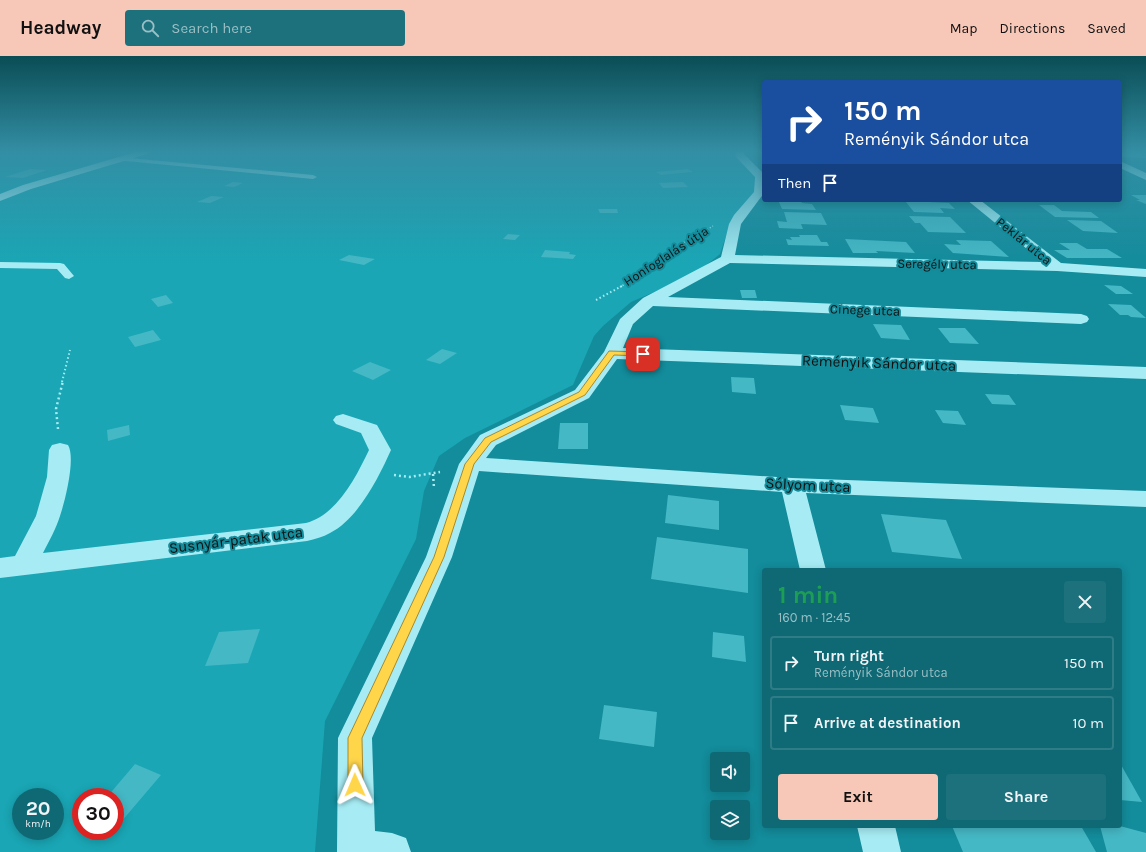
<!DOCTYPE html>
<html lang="en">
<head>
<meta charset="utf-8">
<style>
	body { margin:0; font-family:Karla,sans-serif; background:#1c717c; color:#f1f3f6; height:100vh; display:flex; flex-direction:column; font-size:15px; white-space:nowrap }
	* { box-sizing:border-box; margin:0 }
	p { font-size:13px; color:#9bbfc5 }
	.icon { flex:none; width:22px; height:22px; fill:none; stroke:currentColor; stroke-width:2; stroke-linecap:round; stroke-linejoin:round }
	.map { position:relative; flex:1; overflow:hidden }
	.panel { position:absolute; left:762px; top:512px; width:360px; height:260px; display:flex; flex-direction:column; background:#0e6974; border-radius:4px; box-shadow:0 2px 10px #0003 }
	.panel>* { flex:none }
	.hud { position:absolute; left:762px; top:24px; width:360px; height:122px; border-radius:4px; box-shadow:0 2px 10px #0003; background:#1a4fa0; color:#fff; overflow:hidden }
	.controls { position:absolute; left:710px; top:696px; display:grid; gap:8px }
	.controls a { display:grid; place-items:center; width:40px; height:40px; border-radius:4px; background:#0e6974; box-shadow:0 2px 10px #0003; font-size:20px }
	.speed { position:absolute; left:12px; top:732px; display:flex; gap:8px; font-size:20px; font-weight:700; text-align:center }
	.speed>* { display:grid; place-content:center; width:52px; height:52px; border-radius:50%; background:#0e6974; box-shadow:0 2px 10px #0003; line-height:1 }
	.speed small { font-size:10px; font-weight:400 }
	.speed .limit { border:6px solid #d22; background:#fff; color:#111 }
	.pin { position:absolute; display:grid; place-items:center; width:34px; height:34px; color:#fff; margin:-17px; border-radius:8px; box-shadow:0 2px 6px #0006 }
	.me { position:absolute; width:44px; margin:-22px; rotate:359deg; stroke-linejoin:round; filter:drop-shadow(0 0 3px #0008) }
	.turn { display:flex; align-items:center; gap:14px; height:84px; padding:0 16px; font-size:18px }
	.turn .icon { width:52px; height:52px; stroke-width:2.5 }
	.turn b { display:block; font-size:28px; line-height:34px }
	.then { display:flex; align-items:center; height:38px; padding:0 16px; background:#0003; gap:8px; font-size:15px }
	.round { display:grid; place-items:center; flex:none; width:42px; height:42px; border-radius:4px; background:#1c717c }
	.headline { display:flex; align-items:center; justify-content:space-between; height:68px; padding:0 16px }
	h1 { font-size:24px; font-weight:700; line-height:30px; color:#1e9e55 }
	.button { display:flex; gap:8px; margin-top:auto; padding:8px 16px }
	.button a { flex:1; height:46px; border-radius:4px; background:#f7c7b7; color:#111; font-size:16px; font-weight:700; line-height:46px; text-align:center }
	.button a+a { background:#1c717c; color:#f1f3f6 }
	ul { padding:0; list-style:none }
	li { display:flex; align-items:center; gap:12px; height:54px; margin:0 8px 6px; padding:0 8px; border:2px solid #2e7c86; border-radius:4px }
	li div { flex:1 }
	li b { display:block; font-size:15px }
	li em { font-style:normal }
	header { display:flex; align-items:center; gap:24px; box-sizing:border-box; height:56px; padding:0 20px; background:#f7c7b7; color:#111 }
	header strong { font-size:19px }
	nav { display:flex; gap:22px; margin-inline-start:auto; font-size:14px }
	.search { width:280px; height:36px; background:#1c717c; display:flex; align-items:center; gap:10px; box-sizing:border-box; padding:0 14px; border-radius:4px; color:#9bbfc5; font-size:15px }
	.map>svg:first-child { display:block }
	.green { fill:#1aa6b5; fill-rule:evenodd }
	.building { fill:#45b8c5 }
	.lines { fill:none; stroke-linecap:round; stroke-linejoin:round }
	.path-far2 { stroke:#a7ecf4; stroke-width:1.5; stroke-dasharray:1 2; stroke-linecap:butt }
	.path-far1 { stroke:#a7ecf4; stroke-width:2; stroke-dasharray:1.5 2.5; stroke-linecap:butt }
	.path { stroke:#a7ecf4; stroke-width:2.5; stroke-dasharray:2 3; stroke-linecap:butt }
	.service { fill:#a7ecf4; fill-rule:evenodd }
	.minor { fill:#a7ecf4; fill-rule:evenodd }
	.route { fill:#ffd54a; stroke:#a68a30 }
	.labels { text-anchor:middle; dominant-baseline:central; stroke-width:4; stroke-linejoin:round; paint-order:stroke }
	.far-street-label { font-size:13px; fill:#111; stroke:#138c9b }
	.street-label { font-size:15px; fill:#111; stroke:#138c9b }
</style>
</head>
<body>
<header>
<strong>Headway</strong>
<div class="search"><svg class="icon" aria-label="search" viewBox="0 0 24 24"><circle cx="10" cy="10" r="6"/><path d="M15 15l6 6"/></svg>Search here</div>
<nav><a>Map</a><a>Directions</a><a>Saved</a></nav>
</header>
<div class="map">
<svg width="1146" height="796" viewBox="0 0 1146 796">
	<rect width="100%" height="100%" fill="#138c9b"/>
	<path class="green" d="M0,96H739V99L760,120L759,136L730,168L720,198L694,219L631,246L603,270L594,280L573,329L465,382L439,400L424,435L416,483L325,665L315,796H0ZM21,741H55V775H21ZM81,741H115V775H81Z"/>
	<g class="building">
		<path d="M1120,96L1146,97V102L1123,101L1120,100Z"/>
		<path d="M30,113L47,114L23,122L5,121Z"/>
		<path d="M688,113L693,116L661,119L656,116Z"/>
		<path d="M233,126L243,127L234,131L224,130Z"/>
		<path d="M683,126L688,131L663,132L659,127Z"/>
		<path d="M1131,139H1146V148L1136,144H1140Z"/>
		<path d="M211,140L224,141L210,147L197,146Z"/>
		<path d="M778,144H800L802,147L812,148L816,154L782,153Z"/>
		<path d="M1017,144H1042L1045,146L1017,145Z"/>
		<path d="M910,145L949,147L955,153L940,152L944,157L914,156L906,146H911Z"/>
		<path d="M1039,149H1054L1062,155L1091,156L1099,162L1055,161Z"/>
		<path d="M598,153H617L618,157H600Z"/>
		<path d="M784,156L821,157L827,169L801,168L803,173L779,172L777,165L787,166Z"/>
		<path d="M909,160L950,161L966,177L928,176L920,167H915Z"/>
		<path d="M1067,164L1101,165L1118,177L1083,175Z"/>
		<path d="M508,178L520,179L515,184L503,183Z"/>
		<path d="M799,179H817L821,186H827L829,190L788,189L786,183L792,184L790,181H800Z"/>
		<path d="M845,183L906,186L915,197L876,195L878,197H853Z"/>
		<path d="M956,184L991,185L1009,201L953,197L944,188L961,189Z"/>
		<path d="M1059,187H1077L1087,193H1107L1122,202H1067L1054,194H1070Z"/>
		<path d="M545,194L570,196L569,198L576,199L573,203L541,201Z"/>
		<path d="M349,199L375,203L364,209L339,204Z"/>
		<path d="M1104,229L1121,230L1133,238H1116Z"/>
		<path d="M740,234H755L757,242H742Z"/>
		<path d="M166,239L173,247L158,251L151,243Z"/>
		<path d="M1108,248L1131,249L1146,262L1131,261L1128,259H1120Z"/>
		<path d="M873,268L901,269L910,284L881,282Z"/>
		<path d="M938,272H965L979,288L950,287Z"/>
		<path d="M153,274L161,284L135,291L128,281Z"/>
		<path d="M442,293L457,297L440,308L426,304Z"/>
		<path d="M370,306L391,314L373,324L352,315Z"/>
		<path d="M731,321L754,322L756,338L732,336Z"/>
		<path d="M985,338L1009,339L1016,349L992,348Z"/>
		<path d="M840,349L873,352L879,367L845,364Z"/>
		<path d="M935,354L958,355L966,369L943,367Z"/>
		<path d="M560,367H588V393H558Z"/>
		<path d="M129,369L130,379L108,385L107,374Z"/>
		<path d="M668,439L719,445V474L665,467Z"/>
		<path d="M881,458L946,464L962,503L892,496Z"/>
		<path d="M657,481L748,493V537L651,523Z"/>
		<path d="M260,573L248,607L205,610L219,576Z"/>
		<path d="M713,576L744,580L746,606L712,601Z"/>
		<path d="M604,649L657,656L654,691L599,683Z"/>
		<path d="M1120,707L1142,746L1120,744Z"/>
		<path d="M135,708L161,719L115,773V741H107Z"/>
		<path d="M952,770H1081L1096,796H963Z"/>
		<path d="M1100,770H1120L1146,777V796H1107Z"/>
	</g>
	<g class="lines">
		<path class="path-far2" d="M620,231L644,217L671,194L713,170"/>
		<g class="path-far1">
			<path d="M596,244L622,230"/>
			<path d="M62,326L70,294"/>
		</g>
		<g class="path">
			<path d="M58,373L56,353L63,325"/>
			<path d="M433,418L434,432"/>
			<path d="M394,419L409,421L440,416"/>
		</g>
		<g class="service">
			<path d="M118,101L313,119L317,121L313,123L116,104V102Z"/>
			<path d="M0,206L60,207L64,208L74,220L69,223L65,222L57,213L0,212Z"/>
		</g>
		<g class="minor">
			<path d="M136,96H149L147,98L31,133L0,145V138L23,129Z"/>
			<path d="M735,96H743L744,98L764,118V137L741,168L735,199L1043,206L967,144H980L1061,207L1146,213V221L1057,215L730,207L668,241L1081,258L1087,260L1089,263L1087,266L1081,268L653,250L633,268L623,292L1146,311V323L617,303L589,342L496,389L486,402L792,422L1146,435V451L806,437L826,514H800L782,436L479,415L452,501L372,682L375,775L392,777L406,782L411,796H337L338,682L426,501L459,408L480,379L575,334L604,296L620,263L643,242L721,201L729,168L734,159L754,136L755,121L736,101Z"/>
			<path d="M1120,105L1146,117V124L1120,112Z"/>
			<path d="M343,358L377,369L391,394C379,421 358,463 330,477C323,481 315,483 307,485L0,522V502L15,500L36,460L47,421L49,394L52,389L60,387L68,389C76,402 65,445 60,460C56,473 49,485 43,497L306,467C337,459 356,421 369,394L361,377L336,368L333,364L336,360Z"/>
			<path d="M857,770H895L901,796H863Z"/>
		</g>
	</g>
	<linearGradient id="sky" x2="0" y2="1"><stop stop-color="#0a4d55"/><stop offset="0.46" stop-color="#338ea4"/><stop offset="1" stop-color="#338ea4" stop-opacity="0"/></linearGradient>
	<rect width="1146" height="207" fill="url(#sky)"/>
	<path class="route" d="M609,295L643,296L647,298L643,300L614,299L585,339L491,386L474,408L444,501L362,682L363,729L361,734L355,736L350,734L348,729V682L434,501L465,408L485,382L579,336Z"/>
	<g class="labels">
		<g class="far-street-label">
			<text transform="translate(1024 185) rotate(39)">Peklár utca</text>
			<text transform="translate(666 200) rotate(-33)">Honfoglalás útja</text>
			<text transform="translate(937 208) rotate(1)">Seregély utca</text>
			<text transform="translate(865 254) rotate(2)">Cinege utca</text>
		</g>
		<g class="street-label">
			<text transform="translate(879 307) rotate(2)">Reményik Sándor utca</text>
			<text transform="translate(808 429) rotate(3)">Sólyom utca</text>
			<text transform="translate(236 484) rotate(-7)">Susnyár-patak utca</text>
		</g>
	</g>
</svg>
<div class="controls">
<a><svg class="icon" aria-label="sound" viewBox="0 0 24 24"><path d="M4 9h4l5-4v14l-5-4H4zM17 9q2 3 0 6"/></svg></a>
<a><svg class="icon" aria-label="layers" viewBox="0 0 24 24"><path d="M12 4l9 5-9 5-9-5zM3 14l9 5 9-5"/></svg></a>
</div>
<div class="speed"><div>20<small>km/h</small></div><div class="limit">30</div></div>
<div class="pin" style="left:643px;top:298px;background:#d93025"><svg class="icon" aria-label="arrive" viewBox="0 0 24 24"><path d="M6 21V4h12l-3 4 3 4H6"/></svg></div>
<svg class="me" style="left:355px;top:729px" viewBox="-20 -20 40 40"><path d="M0-17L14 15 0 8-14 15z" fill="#ffd54a" stroke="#fff" stroke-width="4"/></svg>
<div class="hud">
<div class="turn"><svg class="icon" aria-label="right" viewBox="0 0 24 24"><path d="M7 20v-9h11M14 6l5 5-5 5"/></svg><div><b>150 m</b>Reményik Sándor utca</div></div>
<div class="then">Then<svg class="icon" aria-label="arrive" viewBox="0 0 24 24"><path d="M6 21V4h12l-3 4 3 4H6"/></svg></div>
</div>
<section class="panel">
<div class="headline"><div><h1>1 min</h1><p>160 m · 12:45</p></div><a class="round"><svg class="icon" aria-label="close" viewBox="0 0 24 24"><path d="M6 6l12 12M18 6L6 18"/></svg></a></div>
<ul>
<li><svg class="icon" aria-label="right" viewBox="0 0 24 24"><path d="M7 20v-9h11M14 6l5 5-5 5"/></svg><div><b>Turn right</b><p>Reményik Sándor utca</p></div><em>150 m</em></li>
<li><svg class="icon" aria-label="arrive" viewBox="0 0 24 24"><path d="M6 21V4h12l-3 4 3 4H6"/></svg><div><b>Arrive at destination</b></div><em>10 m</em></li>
</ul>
<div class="button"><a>Exit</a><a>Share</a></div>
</section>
</div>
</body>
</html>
